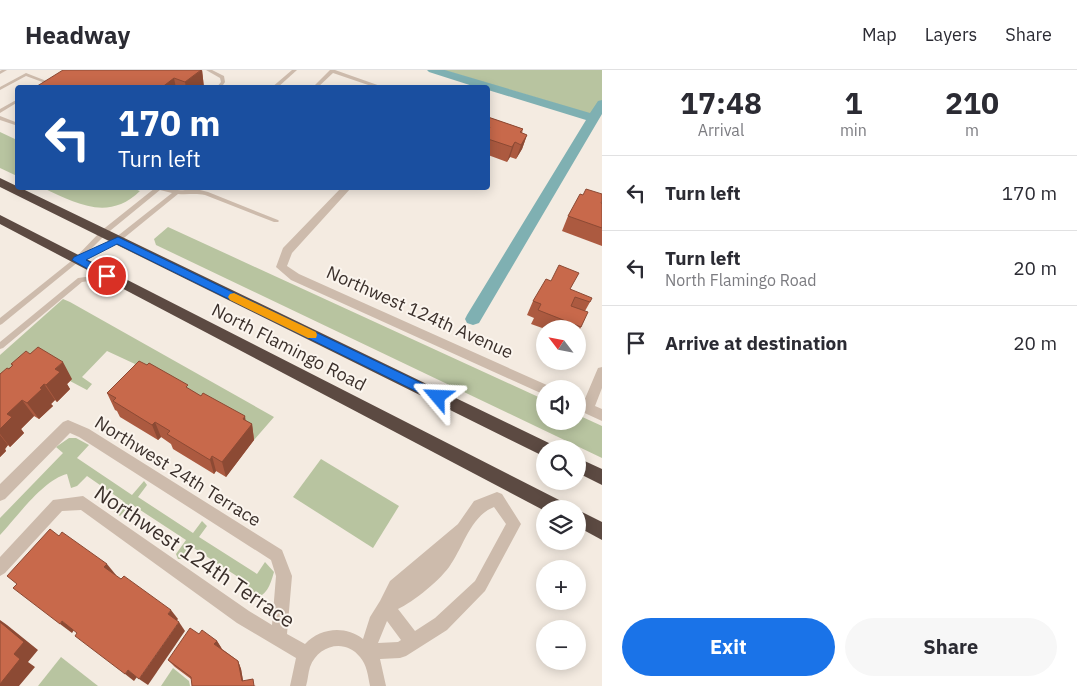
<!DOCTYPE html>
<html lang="en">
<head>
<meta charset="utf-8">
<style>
	body { margin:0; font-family:"IBM Plex Sans",sans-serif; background:#f7f7f7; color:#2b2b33; height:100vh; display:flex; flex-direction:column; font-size:19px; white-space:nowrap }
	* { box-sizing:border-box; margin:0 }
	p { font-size:16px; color:#7c7c81 }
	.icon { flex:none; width:28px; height:28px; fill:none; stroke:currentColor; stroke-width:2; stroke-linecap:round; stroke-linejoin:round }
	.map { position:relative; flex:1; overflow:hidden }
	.details { display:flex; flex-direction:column; background:#fff; width:475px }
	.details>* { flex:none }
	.guide { position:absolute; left:15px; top:15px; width:475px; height:105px; border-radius:5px; box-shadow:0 2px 12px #0003; background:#1a4fa0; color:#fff; overflow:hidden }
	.needle { width:32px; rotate:302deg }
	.tools { position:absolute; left:536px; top:250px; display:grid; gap:10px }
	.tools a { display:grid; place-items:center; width:50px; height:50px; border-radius:50%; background:#fff; box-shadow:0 2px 12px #0003; font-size:25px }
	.pin { position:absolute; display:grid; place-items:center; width:42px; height:42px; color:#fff; margin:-21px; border:2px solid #fff; border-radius:50%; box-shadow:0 1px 5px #0007 }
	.me { position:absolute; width:55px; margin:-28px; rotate:296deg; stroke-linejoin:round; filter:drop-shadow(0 0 4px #0008) }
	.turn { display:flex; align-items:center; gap:18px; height:105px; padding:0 20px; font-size:22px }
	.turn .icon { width:65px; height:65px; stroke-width:2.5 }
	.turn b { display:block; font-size:35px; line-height:42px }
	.eta { display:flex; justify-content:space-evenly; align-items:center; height:85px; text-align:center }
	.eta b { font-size:30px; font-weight:700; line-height:35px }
	.primary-button { display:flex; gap:10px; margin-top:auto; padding:10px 20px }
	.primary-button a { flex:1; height:58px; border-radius:30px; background:#1a73e8; color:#fff; font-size:20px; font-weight:700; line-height:58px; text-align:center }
	.primary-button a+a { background:#f7f7f7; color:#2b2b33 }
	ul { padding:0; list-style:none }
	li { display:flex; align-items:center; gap:15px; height:75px; padding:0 20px; border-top:1px solid #e1e1e2 }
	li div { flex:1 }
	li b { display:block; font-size:19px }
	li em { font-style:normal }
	header { display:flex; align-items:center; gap:30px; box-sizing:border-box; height:70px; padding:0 25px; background:#fff; border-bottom:1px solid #e1e1e2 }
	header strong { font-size:24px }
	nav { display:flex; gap:28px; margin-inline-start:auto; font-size:18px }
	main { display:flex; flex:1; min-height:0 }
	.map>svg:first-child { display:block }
	.green { fill:#b8c4a0 }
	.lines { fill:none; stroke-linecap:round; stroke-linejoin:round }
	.canal { fill:#7fb0b2; fill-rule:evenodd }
	.lane { fill:#cdbbac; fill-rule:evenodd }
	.street { fill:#cdbbac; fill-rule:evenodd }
	.highway { fill:#5c4a42; fill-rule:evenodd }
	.wall { fill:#ac5a40 }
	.shaded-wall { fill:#8c4a34 }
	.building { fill:#c8694b; stroke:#8c4a34 }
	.route { fill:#1a73e8; stroke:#114b97 }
	.slow { fill:#f59e0b }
	.labels { text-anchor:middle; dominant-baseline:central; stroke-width:4; stroke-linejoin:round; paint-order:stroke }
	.street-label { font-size:18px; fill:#3b302b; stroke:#fbf5ee }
	.near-street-label { font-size:21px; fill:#3b302b; stroke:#fbf5ee }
</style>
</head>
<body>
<header>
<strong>Headway</strong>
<nav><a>Map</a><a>Layers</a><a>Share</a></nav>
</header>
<main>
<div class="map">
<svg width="602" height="616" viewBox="0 0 602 616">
	<rect width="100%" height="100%" fill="#f4ebe1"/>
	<g class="green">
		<path d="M443,0H602V33L594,45Z"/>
		<path d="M0,62L17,70V106L0,98Z"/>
		<path d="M43,118H132L140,121C108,152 76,133 43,118Z"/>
		<path d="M168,157L545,330V351H578V345L602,356V388L156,175L154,169Z"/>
		<path d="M63,229L70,232L274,347L254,370L133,297L135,294L107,281L82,307L92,314L87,320L70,311L72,309L0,339V285Z"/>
		<path d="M69,368H76L89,375L77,388L132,425L144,411L147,415L138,427L193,463L202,451L207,456L199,467L257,504L265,492L274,502C269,520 265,528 246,531L241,528L249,514L192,477L183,489H178L176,484L186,470L131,434L120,446L114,442L123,431L87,406L77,416L71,418L67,404C43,410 17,447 0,465V448L63,383L56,377Z"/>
		<path d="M321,389L399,436L373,478L293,427Z"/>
		<path d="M61,587L98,616H38Z"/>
		<path d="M173,598L189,611L190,616H161Z"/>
	</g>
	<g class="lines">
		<path class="canal" d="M427,0H445L590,43L598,31L602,30V44L479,253L473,255L467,253L465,249L467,245L586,50L488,20V18H479L429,2Z"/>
		<g class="lane">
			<path d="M2,0H7L0,4V1Z"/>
			<path d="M206,0H212L224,6L225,12L221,18H216L221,12L220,8Z"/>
			<path d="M292,0H297L277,18H271Z"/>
			<path d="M330,0H335L386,18H377L333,3L317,18H312Z"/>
			<path d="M26,3L49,12L45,13L26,6L0,20V17Z"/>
			<path d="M18,29V32L0,43V39Z"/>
			<path d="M0,46L18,53V56L0,50Z"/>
			<path d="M155,118C165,118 175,121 185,120C191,120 196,118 202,118L200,120L208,122L278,150L279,151L278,152H274L205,125C195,123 187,125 178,124L119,172L86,188H83L2,254L0,255V248L75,188L101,161ZM160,120L172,123L115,168L90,180L105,165Z"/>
			<path d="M107,204H109L110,206L109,208L82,212L3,278L0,279V272L78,208Z"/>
		</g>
		<g class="street">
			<path d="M341,118H351L292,183L287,196L299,204L549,316L551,319H545V325L291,210L276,197L283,178Z"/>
			<path d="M602,297V318L595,336L602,339V351L578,340V329L584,331L598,298Z"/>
			<path d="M68,350L89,359L282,480L292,506L287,564L305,574C320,558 345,555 363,569L370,547L380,531L390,511L458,454L474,431L497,422L502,424L521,454L485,521L447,560L406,586L400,588L380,589L386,616H370C368,606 367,595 360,587C345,568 318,575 310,597C308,603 308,610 306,616H290L296,588L237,553L81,440L62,441L5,503L0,506V487L53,430L83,426L249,541L272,555L276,506L271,490L79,367L70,363L5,429L0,431V414L63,352ZM494,437L506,454L475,511L435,548L415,561L398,539C413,532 442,509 451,494C464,475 471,446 494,437ZM387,551L401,570L398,572L378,573Z"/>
		</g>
		<g class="highway">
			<path d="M0,108L551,374L553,379H545V386L539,384L0,117Z"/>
			<path d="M0,145L565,433L568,439H545V441L0,154Z"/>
			<path d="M578,388L602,399V415L578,403Z"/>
			<path d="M578,440L602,452V470L578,457Z"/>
		</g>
	</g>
	<g class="wall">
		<path d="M202,0L204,18H34Z"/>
		<path d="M488,47L523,59L522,63L527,65L522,79L516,89L510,87L507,92L488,85Z"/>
		<path d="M601,133H602V176L562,161L568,146Z"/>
		<path d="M570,219L590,232L585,241L581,257L578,263V259H545L531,254L534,248L527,245L533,231Z"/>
		<path d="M11,294L72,309L67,314L70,319L57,332L55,330L51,334L53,336L39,349L34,346L21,359L24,363L10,377L8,375L5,379L6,381L0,387V304L12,296Z"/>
		<path d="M190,320L252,354L254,370L226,407L216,401L214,404L173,379L171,374L161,367L158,370L120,347L117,341L115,340L107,323Z"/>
		<path d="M199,564L217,571L222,579L238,591L241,599L243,611L256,616L191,609L175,597L168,590Z"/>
	</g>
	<g class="shaded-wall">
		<path d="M202,0L204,18H186L185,12Z"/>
		<path d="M174,8L176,18H161Z"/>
		<path d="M527,65L522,79L516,89L521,75Z"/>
		<path d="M515,72L510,87L507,92L512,77Z"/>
		<path d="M63,292L72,309L67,314L70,319L57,332L46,315L55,299Z"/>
		<path d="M44,314L55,330L51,334L53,336L39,349L27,333Z"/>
		<path d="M22,330L34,346L21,359L24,363L10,377L0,364V359L7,344Z"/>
		<path d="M245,346L247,361L252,354L254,370L226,407L222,392L243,349Z"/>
		<path d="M155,352L161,367L158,370L152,355Z"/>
		<path d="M0,365L8,375L5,379L6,381L0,387Z"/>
		<path d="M212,386L216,401L214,404L210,390Z"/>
		<path d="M107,494L116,505L113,509L104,497Z"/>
		<path d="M171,540L178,549L175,553L168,544Z"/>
		<path d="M0,550L7,555L38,580L28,592L35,597L19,616H0V614L14,584L0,552Z"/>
		<path d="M62,551L74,560L72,563L60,554Z"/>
		<path d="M179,552L185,561L148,615L139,609Z"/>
		<path d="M217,571L222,579L214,574Z"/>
		<path d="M238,591L241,599L244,616L242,611Z"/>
		<path d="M128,600L137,607L134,611L125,604Z"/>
	</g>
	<g class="building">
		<path d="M63,0H201L185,12L174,8L161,18H34Z"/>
		<path d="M488,47L523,59L520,62L527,65L521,75L515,72L512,77L488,69V61L490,57L488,56Z"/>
		<path d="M586,119L602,124V131L601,133H602V158L568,146L580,124L583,125Z"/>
		<path d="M559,195L579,203L570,219L592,228L590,232L575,227L571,236L588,242L581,257L538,240L541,234L533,231L546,209L551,211Z"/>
		<path d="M38,277L63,292L55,299L60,302L46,315L44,314L40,318L42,319L27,333L22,330L7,344L12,347L0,359V304L7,298L9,299L13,295L11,294L26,281L30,284Z"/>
		<path d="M139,291L147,295L149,293L188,315L186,317L201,326L203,323L245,346L243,349L252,354L222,392L212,386L210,390L167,364L170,361L155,352L152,355L113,331L116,328L107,323Z"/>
		<path d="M50,459L59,466L62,462L107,494L104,497L121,509L124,506L171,540L168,544L179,552L139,609L128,600L125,604L75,566L77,563L62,551L60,554L13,518L17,514L7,506Z"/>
		<path d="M0,552L24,572L14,584L20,589L0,614Z"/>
		<path d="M190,558L199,564L202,560L217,571L214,574L238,591L242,611L253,609L254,616H192L191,607L168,590Z"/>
	</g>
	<path class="route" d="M118,167L442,323L444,327L442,330H434L117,174L86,190L111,203V208H104L72,190L74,187Z"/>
	<path class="slow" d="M234,223L316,262L317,265L316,268H308L230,230L228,227L230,224Z"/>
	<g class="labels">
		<g class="street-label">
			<text transform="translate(420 242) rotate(24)">Northwest 124th Avenue</text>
			<text transform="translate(289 277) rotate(27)">North Flamingo Road</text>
			<text transform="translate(178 401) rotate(32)">Northwest 24th Terrace</text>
		</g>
		<g class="near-street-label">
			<text transform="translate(195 486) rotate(34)">Northwest 124th Terrace</text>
		</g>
	</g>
</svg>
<div class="tools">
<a><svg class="needle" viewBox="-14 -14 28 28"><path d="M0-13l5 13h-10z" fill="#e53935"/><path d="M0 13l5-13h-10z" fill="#7c7c81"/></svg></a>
<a><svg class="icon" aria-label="sound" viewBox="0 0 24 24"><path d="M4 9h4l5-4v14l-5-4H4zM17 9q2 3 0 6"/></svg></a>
<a><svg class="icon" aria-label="search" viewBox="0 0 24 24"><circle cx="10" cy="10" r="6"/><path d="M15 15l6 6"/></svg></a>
<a><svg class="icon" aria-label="layers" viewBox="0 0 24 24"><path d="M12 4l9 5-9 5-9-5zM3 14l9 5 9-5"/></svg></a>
<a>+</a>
<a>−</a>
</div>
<div class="pin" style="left:107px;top:206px;background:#d93025"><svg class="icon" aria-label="arrive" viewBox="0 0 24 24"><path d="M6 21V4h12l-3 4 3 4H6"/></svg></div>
<svg class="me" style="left:438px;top:327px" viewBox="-20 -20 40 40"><path d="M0-17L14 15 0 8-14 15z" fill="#1a73e8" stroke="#fff" stroke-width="4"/></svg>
<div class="guide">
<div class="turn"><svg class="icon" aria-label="left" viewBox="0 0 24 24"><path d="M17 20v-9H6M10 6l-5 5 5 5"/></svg><div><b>170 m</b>Turn left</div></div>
</div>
</div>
<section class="details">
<div class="eta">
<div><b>17:48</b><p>Arrival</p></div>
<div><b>1</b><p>min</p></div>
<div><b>210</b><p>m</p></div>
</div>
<ul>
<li><svg class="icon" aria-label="left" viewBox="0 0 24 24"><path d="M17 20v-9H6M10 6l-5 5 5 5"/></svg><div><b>Turn left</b></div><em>170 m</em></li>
<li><svg class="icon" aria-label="left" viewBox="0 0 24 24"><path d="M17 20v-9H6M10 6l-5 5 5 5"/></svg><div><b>Turn left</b><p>North Flamingo Road</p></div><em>20 m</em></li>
<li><svg class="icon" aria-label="arrive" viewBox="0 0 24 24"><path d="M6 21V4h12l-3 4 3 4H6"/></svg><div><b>Arrive at destination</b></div><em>20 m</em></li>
</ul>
<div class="primary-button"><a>Exit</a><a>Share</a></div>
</section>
</main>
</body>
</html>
